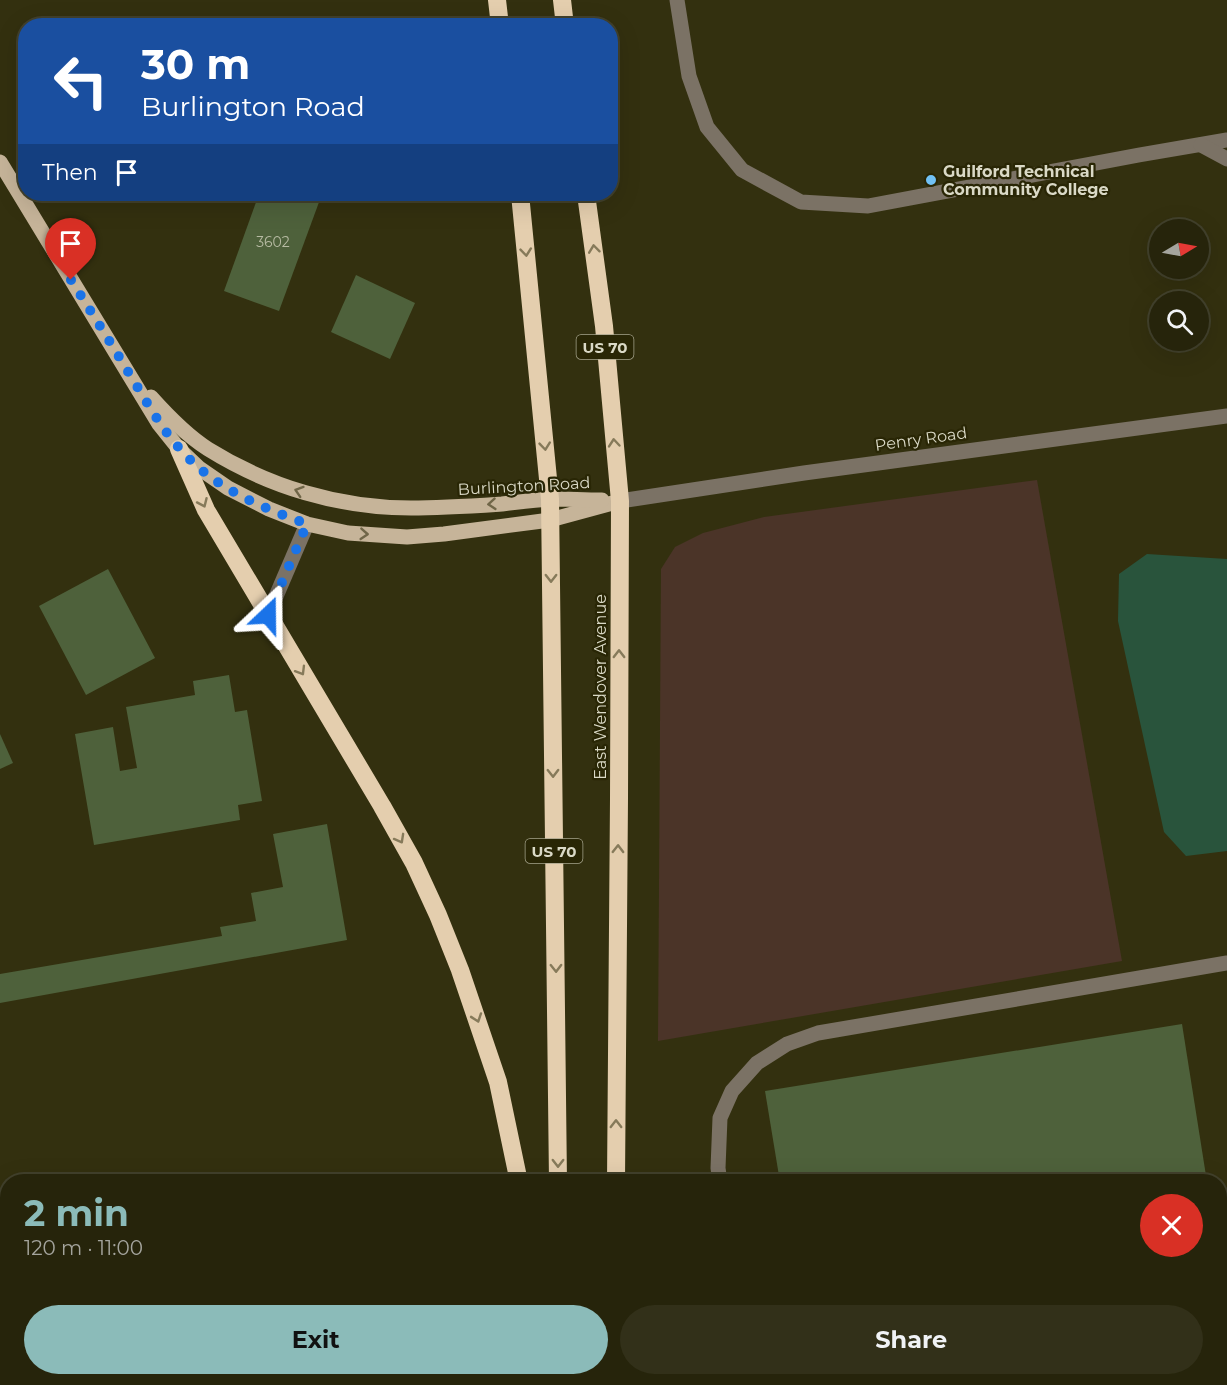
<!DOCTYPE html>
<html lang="en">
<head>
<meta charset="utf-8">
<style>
	body { margin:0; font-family:Montserrat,sans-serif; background:#323019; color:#f1f3f6; height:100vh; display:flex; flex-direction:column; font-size:22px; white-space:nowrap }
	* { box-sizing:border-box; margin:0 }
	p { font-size:20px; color:#a4a49d }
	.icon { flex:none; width:33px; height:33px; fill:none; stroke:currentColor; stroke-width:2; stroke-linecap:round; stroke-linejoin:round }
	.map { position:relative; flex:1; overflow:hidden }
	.sheet { position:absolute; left:0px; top:1174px; width:1227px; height:212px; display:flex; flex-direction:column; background:#26240b; border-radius:24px 24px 0 0; box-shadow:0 6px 24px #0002,0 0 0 2px #42412c }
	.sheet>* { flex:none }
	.guide { position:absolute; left:18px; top:18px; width:600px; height:183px; border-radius:24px; box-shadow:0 6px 24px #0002,0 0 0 2px #42412c; background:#1a4fa0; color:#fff; overflow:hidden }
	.needle { width:39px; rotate:80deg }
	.fabs { position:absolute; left:1149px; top:219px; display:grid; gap:12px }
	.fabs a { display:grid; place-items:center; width:60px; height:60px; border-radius:50%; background:#26240b; box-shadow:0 6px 24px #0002,0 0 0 2px #42412c; font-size:30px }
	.pin { position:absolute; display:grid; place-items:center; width:51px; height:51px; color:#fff; margin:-62px -26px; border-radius:50% 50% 50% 0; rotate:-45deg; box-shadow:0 0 6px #0007 }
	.pin .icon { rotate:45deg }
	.me { position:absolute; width:66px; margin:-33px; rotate:23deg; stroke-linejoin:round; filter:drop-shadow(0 0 4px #0008) }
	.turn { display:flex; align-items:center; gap:21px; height:126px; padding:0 24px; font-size:27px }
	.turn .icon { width:78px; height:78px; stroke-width:2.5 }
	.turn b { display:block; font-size:42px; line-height:51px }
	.then { display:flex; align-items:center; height:57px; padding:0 24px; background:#0003; gap:12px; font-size:22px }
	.round { display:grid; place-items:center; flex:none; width:63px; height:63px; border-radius:32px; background:#323019 }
	.summary { display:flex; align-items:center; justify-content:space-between; height:102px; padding:0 24px }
	h1 { font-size:36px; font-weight:700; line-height:45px; color:#8bbbb9 }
	.primary-button { display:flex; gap:12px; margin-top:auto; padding:12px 24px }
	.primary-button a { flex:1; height:69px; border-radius:36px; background:#8bbbb9; color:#111; font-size:24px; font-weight:700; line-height:69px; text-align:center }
	.primary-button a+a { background:#323019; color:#f1f3f6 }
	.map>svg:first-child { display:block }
	.green { fill:#4b3428 }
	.water { fill:#29543c }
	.building { fill:#4e613b }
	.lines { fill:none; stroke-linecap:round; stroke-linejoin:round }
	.minor { stroke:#7b7265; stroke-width:15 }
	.major { stroke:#c6b499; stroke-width:15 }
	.highway { stroke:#e4ceae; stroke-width:18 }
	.oneway { stroke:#867a5a }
	.oneway2 { stroke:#706648 }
	.route { stroke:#1a73e8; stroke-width:10; stroke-dasharray:0 18 }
	.poi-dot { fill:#71c1f4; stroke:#292605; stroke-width:2 }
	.labels { text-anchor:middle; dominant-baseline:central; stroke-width:4.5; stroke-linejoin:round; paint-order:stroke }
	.number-label { font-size:14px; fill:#b7bba3 }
	.shield { fill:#292605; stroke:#a5a38c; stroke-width:1.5 }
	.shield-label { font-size:15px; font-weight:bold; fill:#dad9c6 }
	.poi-label { font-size:16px; font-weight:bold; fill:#dad9c6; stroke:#292605; text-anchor:start }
	.street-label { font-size:16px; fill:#dad9c6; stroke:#292605 }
</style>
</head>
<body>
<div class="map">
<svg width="1227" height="1385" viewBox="0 0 1227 1385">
	<rect width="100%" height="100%" fill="#33300f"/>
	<path class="green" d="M1037,480L1122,961L658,1041L661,569L675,547L703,533L764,517Z"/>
	<path class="water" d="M1147,554L1227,559V851L1186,856L1164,832L1118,621L1119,574Z"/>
	<g class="building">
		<path d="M259,194H322L279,311L224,291Z"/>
		<path d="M356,275L415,303L390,359L331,332Z"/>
		<path d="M108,569L155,658L86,695L39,606Z"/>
		<path d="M229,675L235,712L247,710L262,801L238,805L240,820L94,845L75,734L113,727L120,771L137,768L126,707L195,695L193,681Z"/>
		<path d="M0,734L13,763L0,769Z"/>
		<path d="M327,824L347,940L0,1003V974L222,936L220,927L256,921L251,893L283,887L273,834Z"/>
		<path d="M1182,1024L1207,1182H780L765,1091Z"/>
		<path d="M1220,1265H1221L1227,1303V1385H813L812,1378H1220Z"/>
	</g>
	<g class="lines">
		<g class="minor">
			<path d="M677,0L689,76L707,127L742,170L801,202L868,206L1139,155L1227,140"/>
			<path d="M1201,145L1227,159"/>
			<path d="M620,501L804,473L1227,416"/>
			<path d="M268,615L307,524"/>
			<path d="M720,1182L718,1168L720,1118L732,1091L757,1063L787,1044L818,1033L1227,963"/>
			<path d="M751,1378L752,1385"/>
		</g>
		<g class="major">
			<path d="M0,162L159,424L179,449L199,468L228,488L269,509L307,524L348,533L407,537L444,534L550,520L620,501"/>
			<path d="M151,397C168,416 186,435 208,449C269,487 339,508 411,508C441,508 471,506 502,504C518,502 535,500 552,499C568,499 585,500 602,500"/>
		</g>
		<g class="highway">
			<path d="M497,0L500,26"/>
			<path d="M562,0L565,26"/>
			<path d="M520,194L550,499L558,1182"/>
			<path d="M586,194L604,326L620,501L619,799L616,1182"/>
			<path d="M179,449L206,510L382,806L414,863L438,915L460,970L498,1082L519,1182"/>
			<path d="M546,1378L547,1385"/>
			<path d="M615,1385V1378"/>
		</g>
	</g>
	<defs><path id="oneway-chevron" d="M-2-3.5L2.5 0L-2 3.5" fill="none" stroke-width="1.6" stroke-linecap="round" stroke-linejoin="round" transform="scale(1.5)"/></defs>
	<g class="oneway">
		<use href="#oneway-chevron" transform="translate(594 249) rotate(-97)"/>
		<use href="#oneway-chevron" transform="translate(526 252) rotate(84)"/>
		<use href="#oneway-chevron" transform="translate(614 443) rotate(-95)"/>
		<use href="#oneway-chevron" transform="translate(545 446) rotate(84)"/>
		<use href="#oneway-chevron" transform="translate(203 503) rotate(66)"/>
		<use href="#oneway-chevron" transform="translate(551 578) rotate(90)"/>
		<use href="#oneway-chevron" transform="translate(619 654) rotate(-90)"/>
		<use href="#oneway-chevron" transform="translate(301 671) rotate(59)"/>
		<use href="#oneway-chevron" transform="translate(553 773) rotate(89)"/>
		<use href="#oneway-chevron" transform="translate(400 839) rotate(61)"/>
		<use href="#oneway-chevron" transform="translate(618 849) rotate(-89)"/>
		<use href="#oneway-chevron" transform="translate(556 968) rotate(89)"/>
		<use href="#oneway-chevron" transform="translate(477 1018) rotate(71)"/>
		<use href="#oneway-chevron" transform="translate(616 1124) rotate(-90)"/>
		<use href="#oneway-chevron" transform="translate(558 1163) rotate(90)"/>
	</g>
	<g class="oneway2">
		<use href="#oneway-chevron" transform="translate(299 491) rotate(-162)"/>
		<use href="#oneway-chevron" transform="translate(492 504) rotate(175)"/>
		<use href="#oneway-chevron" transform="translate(364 534) rotate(4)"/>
	</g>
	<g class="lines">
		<path class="route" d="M71,280C90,310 109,340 127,370C149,405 166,439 197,466C228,494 269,510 307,524L268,615"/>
	</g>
	<circle class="poi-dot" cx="931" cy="180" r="6"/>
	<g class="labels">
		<g class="number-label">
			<text x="273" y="242">3602</text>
		</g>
		<g class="shield">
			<rect x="576.5" y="335" width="57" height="24" rx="4.5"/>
			<rect x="525.5" y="839" width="57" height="24" rx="4.5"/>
		</g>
		<g class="shield-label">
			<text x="605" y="347">US 70</text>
			<text x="554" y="851">US 70</text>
		</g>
		<g class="poi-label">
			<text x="943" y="171">Guilford Technical<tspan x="943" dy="18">Community College</tspan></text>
		</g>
		<g class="street-label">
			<text transform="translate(921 439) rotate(-8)">Penry Road</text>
			<text transform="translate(524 486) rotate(-3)">Burlington Road</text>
			<text transform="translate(600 687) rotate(-90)">East Wendover Avenue</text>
		</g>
	</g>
</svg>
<div class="fabs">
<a><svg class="needle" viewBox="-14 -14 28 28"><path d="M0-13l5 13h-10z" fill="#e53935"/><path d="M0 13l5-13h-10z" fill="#a4a49d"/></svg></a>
<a><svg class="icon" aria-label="search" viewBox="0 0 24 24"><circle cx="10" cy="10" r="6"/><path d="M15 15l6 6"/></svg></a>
</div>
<div class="pin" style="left:71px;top:280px;background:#d93025"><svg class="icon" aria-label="arrive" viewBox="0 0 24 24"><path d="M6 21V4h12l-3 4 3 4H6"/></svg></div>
<svg class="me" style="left:268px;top:615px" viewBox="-20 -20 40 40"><path d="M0-17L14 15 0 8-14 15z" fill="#1a73e8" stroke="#fff" stroke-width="4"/></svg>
<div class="guide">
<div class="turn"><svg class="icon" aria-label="left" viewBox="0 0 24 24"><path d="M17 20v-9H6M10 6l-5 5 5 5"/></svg><div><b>30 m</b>Burlington Road</div></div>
<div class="then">Then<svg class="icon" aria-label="arrive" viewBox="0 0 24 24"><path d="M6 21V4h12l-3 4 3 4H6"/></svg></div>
</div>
<section class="sheet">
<div class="summary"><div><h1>2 min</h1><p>120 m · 11:00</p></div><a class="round" style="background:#d93025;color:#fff"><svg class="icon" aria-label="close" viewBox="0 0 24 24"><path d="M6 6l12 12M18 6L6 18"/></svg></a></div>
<div class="primary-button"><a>Exit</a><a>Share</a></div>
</section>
</div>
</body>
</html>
